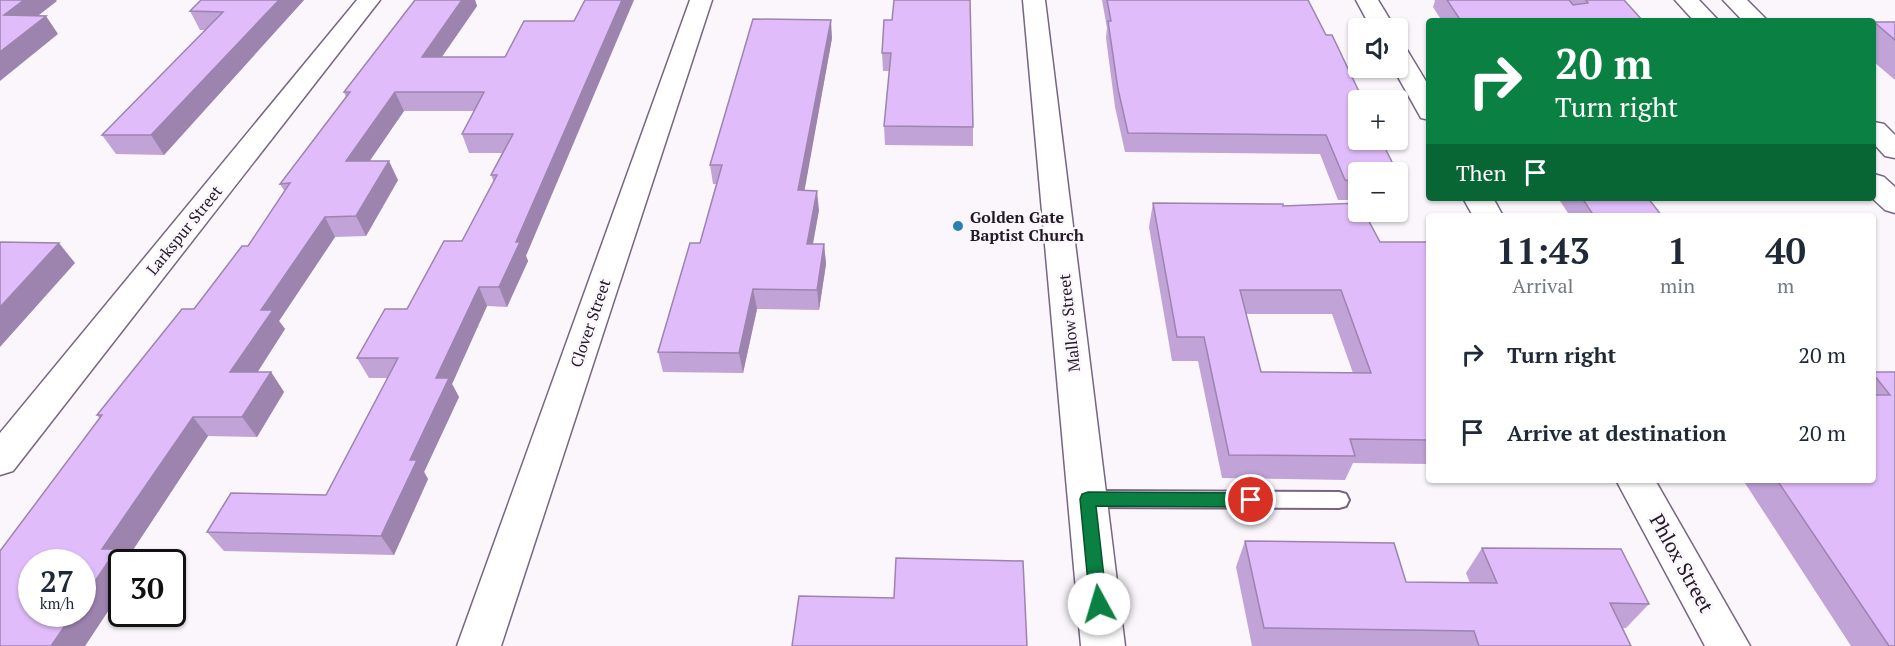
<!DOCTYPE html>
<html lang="en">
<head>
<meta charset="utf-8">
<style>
	body { margin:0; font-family:"PT Serif",serif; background:#f6f6f7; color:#1f2937; height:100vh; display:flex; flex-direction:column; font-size:22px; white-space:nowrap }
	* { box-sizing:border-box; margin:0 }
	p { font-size:20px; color:#747a83 }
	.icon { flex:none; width:33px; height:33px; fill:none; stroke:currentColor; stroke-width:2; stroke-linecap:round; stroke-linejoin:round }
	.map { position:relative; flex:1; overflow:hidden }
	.side { position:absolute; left:1426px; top:213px; width:450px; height:270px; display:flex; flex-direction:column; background:#fff; border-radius:6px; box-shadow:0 2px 4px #0004 }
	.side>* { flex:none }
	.guide { position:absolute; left:1426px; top:18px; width:450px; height:183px; border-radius:6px; box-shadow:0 2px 4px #0004; background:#0b8043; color:#fff; overflow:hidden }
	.controls { position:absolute; left:1348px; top:18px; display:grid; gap:12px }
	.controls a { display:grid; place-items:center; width:60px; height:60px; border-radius:6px; background:#fff; box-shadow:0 2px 4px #0004; font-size:30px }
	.speed { position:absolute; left:18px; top:549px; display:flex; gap:12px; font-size:30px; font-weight:700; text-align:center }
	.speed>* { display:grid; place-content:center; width:78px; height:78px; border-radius:50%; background:#fff; box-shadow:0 2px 4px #0004; line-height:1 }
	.speed small { font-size:15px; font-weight:400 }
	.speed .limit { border:3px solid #111; border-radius:9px; background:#fff; color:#111 }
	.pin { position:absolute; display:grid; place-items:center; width:51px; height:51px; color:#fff; margin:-26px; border:3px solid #fff; border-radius:50%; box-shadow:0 2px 6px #0007 }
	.me { position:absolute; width:66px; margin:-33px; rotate:354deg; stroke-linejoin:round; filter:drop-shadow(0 0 4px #0008) }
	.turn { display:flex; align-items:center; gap:21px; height:126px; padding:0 30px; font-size:27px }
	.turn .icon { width:78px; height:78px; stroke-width:2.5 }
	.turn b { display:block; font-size:42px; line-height:51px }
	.then { display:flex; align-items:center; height:57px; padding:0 30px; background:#0003; gap:12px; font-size:22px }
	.eta { display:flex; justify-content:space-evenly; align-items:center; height:102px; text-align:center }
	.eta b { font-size:36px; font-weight:700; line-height:42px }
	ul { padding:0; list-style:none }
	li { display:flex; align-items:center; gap:18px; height:78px; padding:0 30px }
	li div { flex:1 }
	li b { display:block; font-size:22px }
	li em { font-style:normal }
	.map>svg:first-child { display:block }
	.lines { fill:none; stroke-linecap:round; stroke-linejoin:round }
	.service-casing { stroke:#776582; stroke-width:4 }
	.minor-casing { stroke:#776582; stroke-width:3 }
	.tertiary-casing { stroke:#776582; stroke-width:3 }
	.service { fill:#fff; fill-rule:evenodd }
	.minor { fill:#fff; fill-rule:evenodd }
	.tertiary { fill:#fff; fill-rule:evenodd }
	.wall { fill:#c1a3d7; fill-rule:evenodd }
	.shaded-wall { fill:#9d84af }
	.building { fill:#e0bdfa; stroke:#9d84af; stroke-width:1.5; fill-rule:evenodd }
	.route { fill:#0b8043; stroke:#07532c; stroke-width:1.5 }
	.poi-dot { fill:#2882b0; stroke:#faf6fc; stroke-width:2 }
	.labels { text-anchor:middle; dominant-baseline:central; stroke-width:5; stroke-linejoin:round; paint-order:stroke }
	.poi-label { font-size:16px; font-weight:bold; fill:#211a26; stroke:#faf6fc; text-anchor:start }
	.street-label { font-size:16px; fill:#211a26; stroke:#faf6fc }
	.near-street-label { font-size:20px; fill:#211a26; stroke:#faf6fc }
</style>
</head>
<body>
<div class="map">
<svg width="1895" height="646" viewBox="0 0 1895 646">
	<rect width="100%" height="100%" fill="#faf6fc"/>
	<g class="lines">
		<defs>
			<path id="service" d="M1087,491L1339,492L1346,494L1349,500L1346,506L1339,508L1087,507L1080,505L1077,499L1080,493Z"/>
			<g id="minor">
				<path d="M357,0H380L13,471L0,475V433Z"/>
				<path d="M690,0H712L501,646H457Z"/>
				<path d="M1023,0H1045L1125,646H1081Z"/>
				<path d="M1356,0H1378L1395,28H1371Z"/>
				<path d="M1398,48L1407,50L1430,88V120L1421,118L1393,68H1398Z"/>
				<path d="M1463,198H1493L1503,216H1473Z"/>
				<path d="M1616,480H1655L1750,646H1705Z"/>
			</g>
			<g id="tertiary">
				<path d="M1675,0H1699L1719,21H1694Z"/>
				<path d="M1723,0H1747L1768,21H1743Z"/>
				<path d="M1874,122L1884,124L1895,135V158L1885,156L1874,144Z"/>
				<path d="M1874,174L1884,177L1895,187V213L1885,210L1872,198Z"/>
			</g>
		</defs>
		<use href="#service" class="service-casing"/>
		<use href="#minor" class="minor-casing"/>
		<use href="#tertiary" class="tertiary-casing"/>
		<use href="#service" class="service"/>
		<use href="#minor" class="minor"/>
		<use href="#tertiary" class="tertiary"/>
	</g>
	<g class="wall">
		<path d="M304,0L164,155L116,154L102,135L205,30H200L190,11Z"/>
		<path d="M415,0H475L477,6L442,57H505L526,256L528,261L507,307L487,306L452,384L459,397L424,472L428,479L394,555L224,551L207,532L326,495L388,378H369L357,358L407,309L462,241L494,182L491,175L502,153H469L462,134L474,111H404L369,161L398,180L366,236L335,237L279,321L285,329L257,372H271L284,392L257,437L208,436L127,559L122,590L85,646H0L99,418L97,415L194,309L248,246L285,192L280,184L346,97L344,92Z"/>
		<path d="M1102,0H1308L1359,172V200H1338L1320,154L1125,152L1115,107L1106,38L1107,28Z"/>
		<path d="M1434,0H1624L1643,21H1442L1433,7L1435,1Z"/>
		<path d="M892,20L973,127V146L885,145L884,126L889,71H883L882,53Z"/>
		<path d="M1874,22H1895V80L1874,62Z"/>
		<path d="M832,38L804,191L819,210L813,244H824L826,264L819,310L757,309L743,373L663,372L658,352L700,243L716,184H713L710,165Z"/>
		<path d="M1558,198H1648L1662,216H1570Z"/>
		<path d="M1153,203L1283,206L1380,242H1430V464L1353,463L1345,480L1222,478L1198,361H1172L1149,227ZM1246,314H1332L1353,373L1261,372Z"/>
		<path d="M1874,372H1895V646H1851L1743,480H1874Z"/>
		<path d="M1245,541L1406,582L1470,583L1466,573L1482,548L1649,604L1626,628H1623L1631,646H1252L1236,567Z"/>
	</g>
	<g class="shaded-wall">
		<path d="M24,0H56L57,1L16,33L4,15Z"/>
		<path d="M279,0H304L164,155L151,135Z"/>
		<path d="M462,0H475L477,6L429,75L422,57Z"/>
		<path d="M622,0H634L526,256L528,261L507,307L499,287L516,242Z"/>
		<path d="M46,16L58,34L0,81V52Z"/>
		<path d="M831,20L832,38L801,210L798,190Z"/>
		<path d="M395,92L404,111L356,181L346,161Z"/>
		<path d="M389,161L398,180L366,236L356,216Z"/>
		<path d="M817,191L819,210L809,264L807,244Z"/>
		<path d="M325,217L335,237L279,321L285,329L245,392L230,372L261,310Z"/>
		<path d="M59,243L75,263L0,347V307Z"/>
		<path d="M824,244L826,264L819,310L817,290Z"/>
		<path d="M479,287L487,306L452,384L459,397L424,472L428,479L394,555L381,536L410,460L436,378Z"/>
		<path d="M753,289L757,309L743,373L739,353Z"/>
		<path d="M271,372L284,392L257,437L242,417Z"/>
		<path d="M193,417L208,436L127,559L130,562H122V590L85,646H51L73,614H82V600L102,549Z"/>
	</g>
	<g class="building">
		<path d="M0,0H24L4,15L46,16L0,52Z"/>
		<path d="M201,0H279L151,135H102L223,12L190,11Z"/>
		<path d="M415,0H462L422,57H505L524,21H574L585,0H622L516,242H520L499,287H479L436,378H449L410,460H417L381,536L207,532L231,493L326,495L398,358H357L385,309H407L444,241H462L497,175H491L513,134H462L484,92H395L346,161H389L356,216L325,217L261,310H273L230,372H271L242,417H193L102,549H117L82,600V562H32V614H73L51,646H0V551L102,415H97L182,309H194L242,246H248L290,183L280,184L350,92H344Z"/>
		<path d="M894,0H970L973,127L884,126L891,53H882L884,20H892Z"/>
		<path d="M1107,0H1308L1326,35H1332L1363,100H1359V140H1381L1397,172H1359V181L1345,180L1326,135L1128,133L1118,89L1108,21H1111Z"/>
		<path d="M1447,0H1569L1573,5L1588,3L1586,0H1624L1643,21H1461Z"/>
		<path d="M753,19L831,20L798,190L817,191L807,244H824L817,290L753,289L739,353L658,352L690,243H700L722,165H710Z"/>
		<path d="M1874,22H1895V40Z"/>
		<path d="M1582,198H1648L1662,216H1594Z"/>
		<path d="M1153,203L1283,204V206L1359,203V212H1364L1380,242H1430V440L1350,439L1355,456L1229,455L1204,337H1177ZM1240,290H1341L1371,373L1261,372Z"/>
		<path d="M0,242L59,243L0,307Z"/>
		<path d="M1874,372H1895V646H1889L1777,480H1874V395H1890L1874,375Z"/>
		<path d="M1245,541L1394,543L1406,582L1497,583L1482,548L1621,549L1649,604L1610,603L1631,646H1479L1474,631L1264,628Z"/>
		<path d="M896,558L1023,561L1027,646H792L799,596L894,598Z"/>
	</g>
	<path class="route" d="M1088,492L1251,493L1257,495L1259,500L1257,505L1251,507L1096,506L1107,604L1105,610L1099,612L1093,610L1090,604L1080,499L1082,494Z"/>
	<circle class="poi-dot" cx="958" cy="226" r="6"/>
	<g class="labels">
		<g class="poi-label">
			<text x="970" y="217">Golden Gate<tspan x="970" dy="18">Baptist Church</tspan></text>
		</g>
		<g class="street-label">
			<text transform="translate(184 230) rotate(-51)">Larkspur Street</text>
			<text transform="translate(590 323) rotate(-71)">Clover Street</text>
			<text transform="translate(1069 323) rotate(-96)">Mallow Street</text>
		</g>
		<g class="near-street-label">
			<text transform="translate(1682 563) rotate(61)">Phlox Street</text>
		</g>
	</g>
</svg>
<div class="controls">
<a><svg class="icon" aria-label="sound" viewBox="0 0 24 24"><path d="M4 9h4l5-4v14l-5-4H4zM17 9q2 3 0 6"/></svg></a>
<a>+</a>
<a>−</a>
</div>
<div class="speed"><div>27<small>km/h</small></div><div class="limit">30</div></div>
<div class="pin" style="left:1251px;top:500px;background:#d93025"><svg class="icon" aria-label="arrive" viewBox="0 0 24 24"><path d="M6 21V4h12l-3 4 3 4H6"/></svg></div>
<svg class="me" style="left:1099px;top:604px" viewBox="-20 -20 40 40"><circle r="19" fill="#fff"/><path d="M0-13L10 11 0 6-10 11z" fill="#0b8043"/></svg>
<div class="guide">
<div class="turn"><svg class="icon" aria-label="right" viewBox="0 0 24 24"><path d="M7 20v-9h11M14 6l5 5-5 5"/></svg><div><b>20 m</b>Turn right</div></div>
<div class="then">Then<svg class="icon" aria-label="arrive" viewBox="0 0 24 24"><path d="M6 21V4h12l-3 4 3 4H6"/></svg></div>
</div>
<section class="side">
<div class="eta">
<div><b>11:43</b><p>Arrival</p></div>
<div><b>1</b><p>min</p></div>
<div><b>40</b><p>m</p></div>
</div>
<ul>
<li><svg class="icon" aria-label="right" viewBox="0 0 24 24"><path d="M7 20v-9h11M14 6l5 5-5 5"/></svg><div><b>Turn right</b></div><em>20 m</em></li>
<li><svg class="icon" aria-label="arrive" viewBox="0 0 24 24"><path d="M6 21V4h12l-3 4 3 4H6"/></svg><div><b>Arrive at destination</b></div><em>20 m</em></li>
</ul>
</section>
</div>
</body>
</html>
